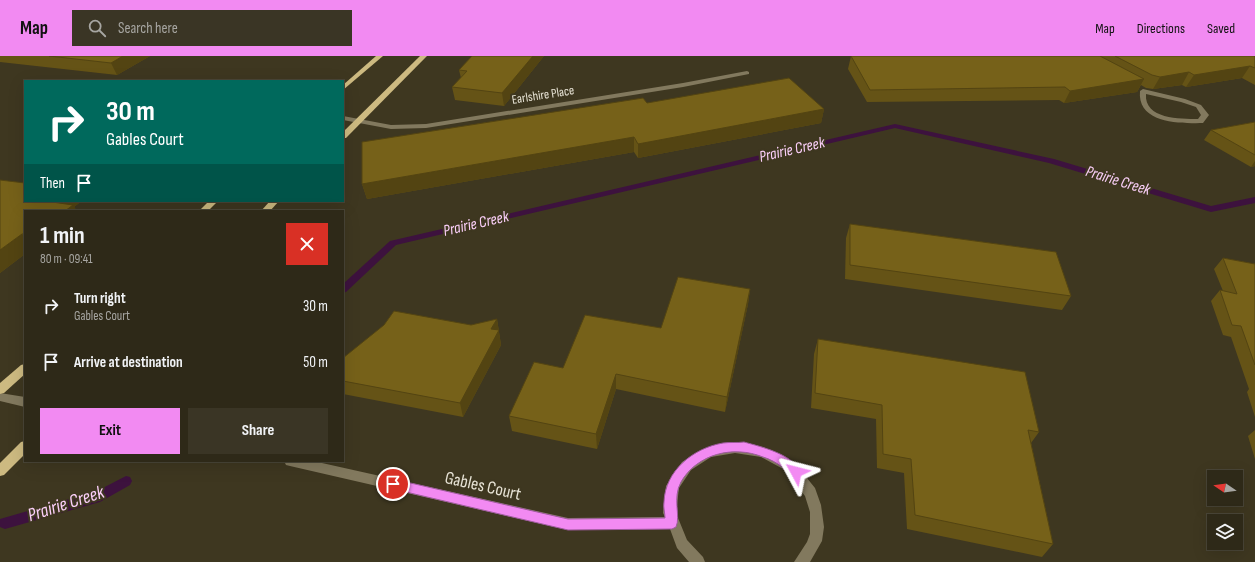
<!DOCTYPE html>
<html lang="en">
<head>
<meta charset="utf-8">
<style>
	body { margin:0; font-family:"Sofia Sans Condensed",sans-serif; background:#3a3525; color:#f1f3f6; height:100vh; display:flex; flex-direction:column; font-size:15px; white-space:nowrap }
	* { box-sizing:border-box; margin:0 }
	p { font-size:13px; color:#a7a6a2 }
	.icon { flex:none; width:22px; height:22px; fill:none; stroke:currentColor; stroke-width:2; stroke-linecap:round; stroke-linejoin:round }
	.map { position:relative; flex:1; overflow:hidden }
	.drawer { position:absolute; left:24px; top:154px; width:320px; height:252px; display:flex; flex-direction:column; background:#2e2918; border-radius:0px; box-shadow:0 4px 16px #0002,0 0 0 1px #494537 }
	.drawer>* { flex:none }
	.hud { position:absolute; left:24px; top:24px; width:320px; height:122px; border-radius:0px; box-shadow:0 4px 16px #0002,0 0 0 1px #494537; background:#00695c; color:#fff; overflow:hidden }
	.needle { width:26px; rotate:283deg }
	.controls { position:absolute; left:1207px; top:414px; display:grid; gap:8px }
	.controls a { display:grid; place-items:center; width:36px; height:36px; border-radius:0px; background:#2e2918; box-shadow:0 4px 16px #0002,0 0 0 1px #494537; font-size:20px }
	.pin { position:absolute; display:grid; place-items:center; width:34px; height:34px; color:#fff; margin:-17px; border:2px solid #fff; border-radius:50%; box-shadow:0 1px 4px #0007 }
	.me { position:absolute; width:44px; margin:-22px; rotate:308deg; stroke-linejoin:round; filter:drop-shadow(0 0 3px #0008) }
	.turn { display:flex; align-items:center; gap:14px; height:84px; padding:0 16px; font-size:18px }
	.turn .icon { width:52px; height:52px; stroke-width:2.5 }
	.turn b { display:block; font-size:28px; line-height:34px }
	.then { display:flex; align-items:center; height:38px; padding:0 16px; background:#0003; gap:8px; font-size:15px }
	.round { display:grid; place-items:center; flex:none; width:42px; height:42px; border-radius:0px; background:#3a3525 }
	.head { display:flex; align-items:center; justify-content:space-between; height:68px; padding:0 16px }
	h1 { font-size:24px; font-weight:700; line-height:30px }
	.button { display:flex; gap:8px; margin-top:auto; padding:8px 16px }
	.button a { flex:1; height:46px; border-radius:0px; background:#f28af2; color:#111; font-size:16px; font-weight:700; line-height:46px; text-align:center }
	.button a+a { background:#3a3525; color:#f1f3f6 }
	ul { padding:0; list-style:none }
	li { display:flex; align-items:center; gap:12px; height:56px; padding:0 16px }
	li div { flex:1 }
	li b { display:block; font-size:15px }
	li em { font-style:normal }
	header { display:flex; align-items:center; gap:24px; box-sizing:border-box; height:56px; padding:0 20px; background:#f28af2; color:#111 }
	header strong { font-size:19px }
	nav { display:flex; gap:22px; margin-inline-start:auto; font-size:14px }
	.search { width:280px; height:36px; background:#3a3525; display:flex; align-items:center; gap:10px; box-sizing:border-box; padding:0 14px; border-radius:0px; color:#a7a6a2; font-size:15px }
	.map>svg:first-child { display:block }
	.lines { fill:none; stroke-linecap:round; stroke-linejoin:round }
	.stream { fill:#3d123e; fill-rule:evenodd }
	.minor { fill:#82795e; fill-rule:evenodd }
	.major { fill:#cdba81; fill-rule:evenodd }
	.wall { fill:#655316 }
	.shaded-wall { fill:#534412 }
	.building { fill:#766119; stroke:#534412 }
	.route { fill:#f28af2; stroke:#9d5a9d }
	.labels { text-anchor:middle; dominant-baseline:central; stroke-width:4; stroke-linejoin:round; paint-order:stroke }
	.far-street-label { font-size:13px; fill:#e7e3d5; stroke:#3e3720 }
	.water-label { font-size:16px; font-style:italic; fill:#fcd0fa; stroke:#3e3720 }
	.near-street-label { font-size:18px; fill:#e7e3d5; stroke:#3e3720 }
	.near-water-label { font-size:19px; font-style:italic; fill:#fcd0fa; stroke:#3e3720 }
</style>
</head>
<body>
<header>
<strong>Map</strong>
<div class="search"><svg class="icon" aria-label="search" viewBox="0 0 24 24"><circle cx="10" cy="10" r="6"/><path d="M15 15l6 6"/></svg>Search here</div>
<nav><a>Map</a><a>Directions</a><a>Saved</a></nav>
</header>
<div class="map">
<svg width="1255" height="506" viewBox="0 0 1255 506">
	<rect width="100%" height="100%" fill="#3e3720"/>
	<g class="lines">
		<g class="stream">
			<path d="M895,68L1054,103L1211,150L1255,141V147L1211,156L1049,107L895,72L396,189L346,236L343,237V228L390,185Z"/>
			<path d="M126,420L130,421L132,425L130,429L100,446L5,473L0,471V463L97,435Z"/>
		</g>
		<g class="minor">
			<path d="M747,15L749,16V18L683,31L426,72L391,73L343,64V60L391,69L426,68L683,27Z"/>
			<path d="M1143,33L1185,43L1201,49L1209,59L1203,67H1200C1177,68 1137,66 1140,35ZM1146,38L1181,46L1196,51L1201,59L1198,63C1180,63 1144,63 1146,38Z"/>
			<path d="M0,337L25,341V351L0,345Z"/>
			<path d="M735,387L763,391L794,406L815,432L821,449L824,471L822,485L810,506H794L807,486L810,478V456L805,440L785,414L761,401L735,397L711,401L691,414L679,432L676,457L687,484L703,501L705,506H689L677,492L670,473L568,474L290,410L286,409L284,405H313L568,462L665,461L663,457L666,430L682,406L704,393Z"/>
		</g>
		<g class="major">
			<path d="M376,0H383L343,34V29Z"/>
			<path d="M420,0H427L346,82H343V76Z"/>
			<path d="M209,145H218L208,155H199Z"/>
			<path d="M270,145H279L270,155H261Z"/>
			<path d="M25,308V318L4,337L0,338V327L21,309Z"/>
			<path d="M25,385V398L4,419L0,420V407L21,386Z"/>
		</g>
	</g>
	<g class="wall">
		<path d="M0,0H150L117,19L0,6Z"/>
		<path d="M472,0H544L504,50L455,44L452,31L461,22L459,14Z"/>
		<path d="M851,0H1255V29L1242,22L1186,31L1182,29L1153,33L1146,32L1141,29L1137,36L1064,47L1059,44L867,46L848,13Z"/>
		<path d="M647,47L824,53L821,67L638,102L634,96L367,143L362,128Z"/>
		<path d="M1255,66V110L1251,111L1204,84L1211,74Z"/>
		<path d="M0,124L79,147L74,151L77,155H25V198L0,217Z"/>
		<path d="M850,168L1071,240L1062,254L845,223L846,182Z"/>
		<path d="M1223,202L1255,208V361L1247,336L1249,333L1231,281L1223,279L1211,245L1220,234L1223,235L1214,213Z"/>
		<path d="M750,233L748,248L725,356L616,333L597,393L512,375L509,360L563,312L661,272Z"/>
		<path d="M497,263L501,289L463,361L343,338V302Z"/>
		<path d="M818,283L1039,376L1031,387L1053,488L1042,501L907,473L904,417L877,412L876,363L811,352L814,298Z"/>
		<path d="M1255,374V403L1248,380Z"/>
	</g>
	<g class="shaded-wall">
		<path d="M123,0H150L117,19L111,7Z"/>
		<path d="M533,0H544L504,50L502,37Z"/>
		<path d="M1250,10L1242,22L1186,31L1194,19Z"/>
		<path d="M1189,16L1182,29L1153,33L1160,21Z"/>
		<path d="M1144,23L1137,36L1064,47L1070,35Z"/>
		<path d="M824,53L821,67L638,102V88Z"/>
		<path d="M634,81V96L367,143L362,128Z"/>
		<path d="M1255,105V110L1251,111Z"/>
		<path d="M54,145H78L79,147L74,151L77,155H58L52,146Z"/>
		<path d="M22,178L25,182V198L0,217V194Z"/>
		<path d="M750,233L748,248L725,356L727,341Z"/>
		<path d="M497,263L501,289L463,361L460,347L491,273Z"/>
		<path d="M616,318V333L597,393L596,378Z"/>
	</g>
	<g class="building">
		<path d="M49,0H123L111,7Z"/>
		<path d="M472,0H533L502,37L452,31L467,15L459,14Z"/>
		<path d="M851,0H1100L1144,23L1070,35L1065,31L870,34Z"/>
		<path d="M1115,0H1255V12L1250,10L1194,19L1189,16L1160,21L1152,19Z"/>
		<path d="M789,22L824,53L638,88L634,81L362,128V86L643,42L647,47Z"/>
		<path d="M1255,66V99L1211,74Z"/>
		<path d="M0,124L25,127V145H54L52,146L73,149L65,155H25V178H22L0,194Z"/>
		<path d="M850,168L1056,196L1071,240L850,209Z"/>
		<path d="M1223,202L1255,208V309L1241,270L1232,269L1220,234L1237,238Z"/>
		<path d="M678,221L750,233L727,341L616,318L596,378L509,360L534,306L563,312L585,259L661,272Z"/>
		<path d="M394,255L471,269L497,263L491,273L499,274L460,347L343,325V302L384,269Z"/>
		<path d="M818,283L1025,316L1039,376L1028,374L1053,488L915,459L911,403L883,398L882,349L815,337Z"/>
	</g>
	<path class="route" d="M744,386C762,391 792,398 801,416L800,420C797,421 796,421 794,421C789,419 786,414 782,411C777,407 770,403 763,401C733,389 697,398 681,426C672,442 681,460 676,471L672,473L568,474L393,433L389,432L387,428L389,425L393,423L568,463L665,462C665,457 663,451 664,446C665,415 693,392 723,387C730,386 737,387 744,386Z"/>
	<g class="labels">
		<g class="far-street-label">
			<text transform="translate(543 39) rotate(-9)">Earlshire Place</text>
		</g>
		<g class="water-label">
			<text transform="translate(792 94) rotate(-13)">Prairie Creek</text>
			<text transform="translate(1118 125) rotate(17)">Prairie Creek</text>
			<text transform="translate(476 168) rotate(-13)">Prairie Creek</text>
		</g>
		<g class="near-street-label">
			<text transform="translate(483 430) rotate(13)">Gables Court</text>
		</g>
		<g class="near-water-label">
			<text transform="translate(66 448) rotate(-18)">Prairie Creek</text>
		</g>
	</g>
</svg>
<div class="controls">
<a><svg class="needle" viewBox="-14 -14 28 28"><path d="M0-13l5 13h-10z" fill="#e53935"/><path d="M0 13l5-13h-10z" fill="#a7a6a2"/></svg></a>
<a><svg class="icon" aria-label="layers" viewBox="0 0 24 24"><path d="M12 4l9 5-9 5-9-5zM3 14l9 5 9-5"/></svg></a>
</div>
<div class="pin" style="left:393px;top:428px;background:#d93025"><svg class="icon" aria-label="arrive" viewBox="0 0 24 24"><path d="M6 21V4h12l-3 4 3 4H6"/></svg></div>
<svg class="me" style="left:796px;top:416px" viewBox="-20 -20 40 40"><path d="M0-17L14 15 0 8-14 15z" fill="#f28af2" stroke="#fff" stroke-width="4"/></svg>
<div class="hud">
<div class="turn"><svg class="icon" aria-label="right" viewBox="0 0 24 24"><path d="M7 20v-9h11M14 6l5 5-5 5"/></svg><div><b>30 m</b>Gables Court</div></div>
<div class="then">Then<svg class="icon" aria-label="arrive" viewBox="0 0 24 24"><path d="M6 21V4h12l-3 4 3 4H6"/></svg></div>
</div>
<section class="drawer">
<div class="head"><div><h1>1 min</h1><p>80 m · 09:41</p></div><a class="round" style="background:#d93025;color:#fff"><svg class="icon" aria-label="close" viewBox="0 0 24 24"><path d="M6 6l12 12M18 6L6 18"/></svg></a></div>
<ul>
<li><svg class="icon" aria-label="right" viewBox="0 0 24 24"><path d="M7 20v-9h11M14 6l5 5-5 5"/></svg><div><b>Turn right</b><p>Gables Court</p></div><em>30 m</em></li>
<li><svg class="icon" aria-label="arrive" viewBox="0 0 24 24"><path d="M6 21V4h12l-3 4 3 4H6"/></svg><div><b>Arrive at destination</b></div><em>50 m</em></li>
</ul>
<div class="button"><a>Exit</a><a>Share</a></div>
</section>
</div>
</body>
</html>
